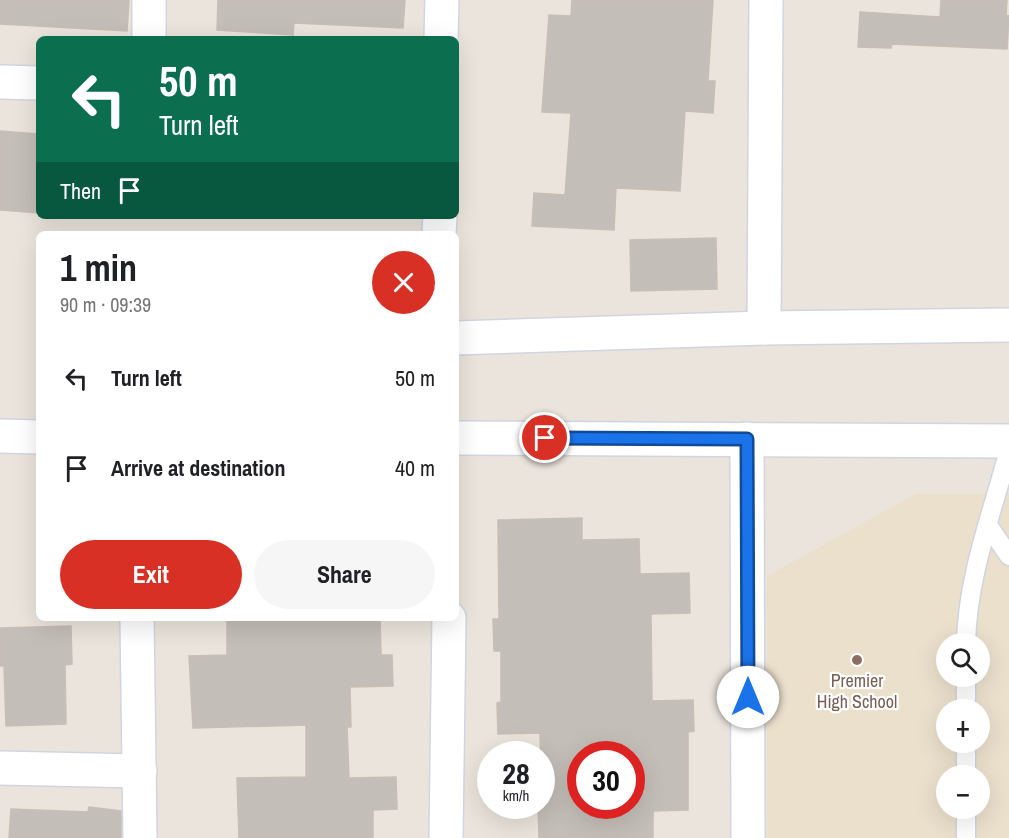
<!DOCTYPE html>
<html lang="en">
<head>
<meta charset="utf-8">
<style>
	body { margin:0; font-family:"Archivo Narrow",sans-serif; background:#f6f6f6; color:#202124; height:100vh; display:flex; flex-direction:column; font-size:22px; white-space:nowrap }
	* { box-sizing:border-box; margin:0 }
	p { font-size:20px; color:#757577 }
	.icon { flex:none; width:33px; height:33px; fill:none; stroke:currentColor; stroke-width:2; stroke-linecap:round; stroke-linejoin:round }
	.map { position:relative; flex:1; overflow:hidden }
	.panel { position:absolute; left:36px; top:231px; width:423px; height:390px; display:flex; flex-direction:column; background:#fff; border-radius:9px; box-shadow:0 6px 24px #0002 }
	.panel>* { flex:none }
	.hud { position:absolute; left:36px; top:36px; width:423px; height:183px; border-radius:9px; box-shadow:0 6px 24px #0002; background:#0b6e4f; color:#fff; overflow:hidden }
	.buttons { position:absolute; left:936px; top:633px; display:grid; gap:12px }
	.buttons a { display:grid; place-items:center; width:54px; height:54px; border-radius:50%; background:#fff; box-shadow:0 6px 24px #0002; font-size:30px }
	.speed { position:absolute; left:477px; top:741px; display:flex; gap:12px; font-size:30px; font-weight:700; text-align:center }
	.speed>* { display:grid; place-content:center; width:78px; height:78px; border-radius:50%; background:#fff; box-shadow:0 6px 24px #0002; line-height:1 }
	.speed small { font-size:15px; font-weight:400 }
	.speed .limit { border:9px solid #d22; background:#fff; color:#111 }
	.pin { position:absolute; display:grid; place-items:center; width:51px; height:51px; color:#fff; margin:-26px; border:3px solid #fff; border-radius:50%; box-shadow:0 2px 6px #0007 }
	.me { position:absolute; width:66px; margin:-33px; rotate:0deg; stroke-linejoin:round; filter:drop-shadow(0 0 4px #0008) }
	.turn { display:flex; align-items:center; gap:21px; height:126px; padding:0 24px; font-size:27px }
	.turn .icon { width:78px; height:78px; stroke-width:2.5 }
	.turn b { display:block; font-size:42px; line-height:51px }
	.then { display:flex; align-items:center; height:57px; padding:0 24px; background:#0003; gap:12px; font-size:22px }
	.round { display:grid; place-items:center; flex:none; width:63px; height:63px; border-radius:32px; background:#f6f6f6 }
	.overview { display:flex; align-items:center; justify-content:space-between; height:102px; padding:0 24px }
	h1 { font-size:36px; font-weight:700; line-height:45px }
	.primary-button { display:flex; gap:12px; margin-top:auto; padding:12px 24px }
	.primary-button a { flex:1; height:69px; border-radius:36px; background:#d93025; color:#fff; font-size:24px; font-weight:700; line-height:69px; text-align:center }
	.primary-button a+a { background:#f6f6f6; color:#202124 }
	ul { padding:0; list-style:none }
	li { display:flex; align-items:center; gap:18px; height:90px; padding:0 24px }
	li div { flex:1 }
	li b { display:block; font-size:22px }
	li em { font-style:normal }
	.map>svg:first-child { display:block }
	.education { fill:#ebe0cc; fill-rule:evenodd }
	.building { fill:#c3beb7; stroke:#c5bfb6; stroke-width:1.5; fill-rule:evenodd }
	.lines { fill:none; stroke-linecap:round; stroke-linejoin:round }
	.service-casing { stroke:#d1d5e1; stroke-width:21 }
	.minor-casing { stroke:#d1d5e1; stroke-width:36 }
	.tertiary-casing { stroke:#d1d5e1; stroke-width:36 }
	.service { stroke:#fff; stroke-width:18 }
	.minor { stroke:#fff; stroke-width:33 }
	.tertiary { stroke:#fff; stroke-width:33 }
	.route-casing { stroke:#114b97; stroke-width:15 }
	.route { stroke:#1a73e8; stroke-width:10 }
	.education-dot { fill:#8d6e63; stroke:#fff; stroke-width:2 }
	.labels { text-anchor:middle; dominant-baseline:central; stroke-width:4.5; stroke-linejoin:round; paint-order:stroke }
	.education-label { font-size:18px; fill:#785e54; stroke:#fff }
</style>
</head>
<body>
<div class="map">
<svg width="1009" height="838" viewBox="0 0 1009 838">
	<rect width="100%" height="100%" fill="#eae4dc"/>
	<path class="education" d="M916,494H1009V838H767V576ZM946,644H980V676H946ZM946,710H980V742H946ZM946,776H980V808H946Z"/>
	<g class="building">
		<path d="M0,0H129L127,31L0,24Z"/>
		<path d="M218,0H405L403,28L294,23L293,35L217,30Z"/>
		<path d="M572,0H713L708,81H715L713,113L685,111L680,191L616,188L614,230L532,226L534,193L565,195L571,113L542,112L549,15L571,16Z"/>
		<path d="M941,0H1007L1006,15L1009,16L1007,49L892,44L891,48L858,47L860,12L940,17Z"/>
		<path d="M0,131L39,134V213L0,210Z"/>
		<path d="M716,238L717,289L631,291L630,240Z"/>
		<path d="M582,518V540L639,539L640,574L689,573L690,613L651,614L652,701L693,700L694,731L688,732V810L653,811V838H539L538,806H542L540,733L498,734L497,703L501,702V651H494L493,619H499L498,520ZM580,754H632V806H580Z"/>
		<path d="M380,618L381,655H392L393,686L350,687L351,727H347L349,778L396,777L397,809L373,810V838H239L237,778L306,777V725L193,728L189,656L227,655V619Z"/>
		<path d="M71,626L72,664L65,665L66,724L6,726L4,666H0V628Z"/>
		<path d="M89,807L121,811V838H9L11,809L88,812Z"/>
	</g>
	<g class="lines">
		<defs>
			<g id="service">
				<path d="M988,525L1009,556"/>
				<path d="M966,644C967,578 992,513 1009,450"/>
				<path d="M966,710V676"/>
				<path d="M966,776V742"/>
				<path d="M966,838V808"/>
			</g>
			<g id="minor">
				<path d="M149,39V0"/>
				<path d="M441,39L442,0"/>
				<path d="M0,82L39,83"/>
				<path d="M439,234L440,216"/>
				<path d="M764,328L766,0"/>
				<path d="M456,338L764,328L1009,325"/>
				<path d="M747,439L748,838"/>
				<path d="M137,618L140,838"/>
				<path d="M0,768L140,771"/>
				<path d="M446,838L449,618"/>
			</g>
			<g id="tertiary">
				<path d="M0,436L39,437"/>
				<path d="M456,438L1009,441"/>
			</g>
		</defs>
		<use href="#service" class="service-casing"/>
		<use href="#minor" class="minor-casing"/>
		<use href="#tertiary" class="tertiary-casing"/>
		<use href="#service" class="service"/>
		<use href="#minor" class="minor"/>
		<use href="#tertiary" class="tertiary"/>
	</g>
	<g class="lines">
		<defs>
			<path id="route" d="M545,438L747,439L748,697"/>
		</defs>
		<use href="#route" class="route-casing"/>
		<use href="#route" class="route"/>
	</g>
	<circle class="education-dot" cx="857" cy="660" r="6"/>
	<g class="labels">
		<g class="education-label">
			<text x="857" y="680">Premier<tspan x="857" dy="21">High School</tspan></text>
		</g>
	</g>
</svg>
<div class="buttons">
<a><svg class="icon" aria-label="search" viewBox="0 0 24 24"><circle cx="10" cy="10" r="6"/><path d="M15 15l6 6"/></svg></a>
<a>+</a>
<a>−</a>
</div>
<div class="speed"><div>28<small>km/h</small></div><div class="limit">30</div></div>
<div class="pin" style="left:545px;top:438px;background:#d93025"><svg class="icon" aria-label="arrive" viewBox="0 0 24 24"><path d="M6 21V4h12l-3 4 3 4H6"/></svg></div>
<svg class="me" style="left:748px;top:697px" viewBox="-20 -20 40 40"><circle r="19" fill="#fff"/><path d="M0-13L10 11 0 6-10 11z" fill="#1a73e8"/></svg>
<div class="hud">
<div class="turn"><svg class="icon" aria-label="left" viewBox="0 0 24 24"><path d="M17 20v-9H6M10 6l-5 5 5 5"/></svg><div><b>50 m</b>Turn left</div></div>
<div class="then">Then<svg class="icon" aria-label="arrive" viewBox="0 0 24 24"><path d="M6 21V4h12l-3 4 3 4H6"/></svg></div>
</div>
<section class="panel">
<div class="overview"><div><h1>1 min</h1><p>90 m · 09:39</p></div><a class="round" style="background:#d93025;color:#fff"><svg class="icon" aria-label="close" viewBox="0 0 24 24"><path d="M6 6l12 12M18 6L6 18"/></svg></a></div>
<ul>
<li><svg class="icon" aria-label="left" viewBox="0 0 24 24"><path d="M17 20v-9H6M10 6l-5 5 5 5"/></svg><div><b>Turn left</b></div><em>50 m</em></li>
<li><svg class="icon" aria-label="arrive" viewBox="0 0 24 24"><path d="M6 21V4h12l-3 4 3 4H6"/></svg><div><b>Arrive at destination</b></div><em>40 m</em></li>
</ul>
<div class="primary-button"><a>Exit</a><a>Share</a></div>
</section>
</div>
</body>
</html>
